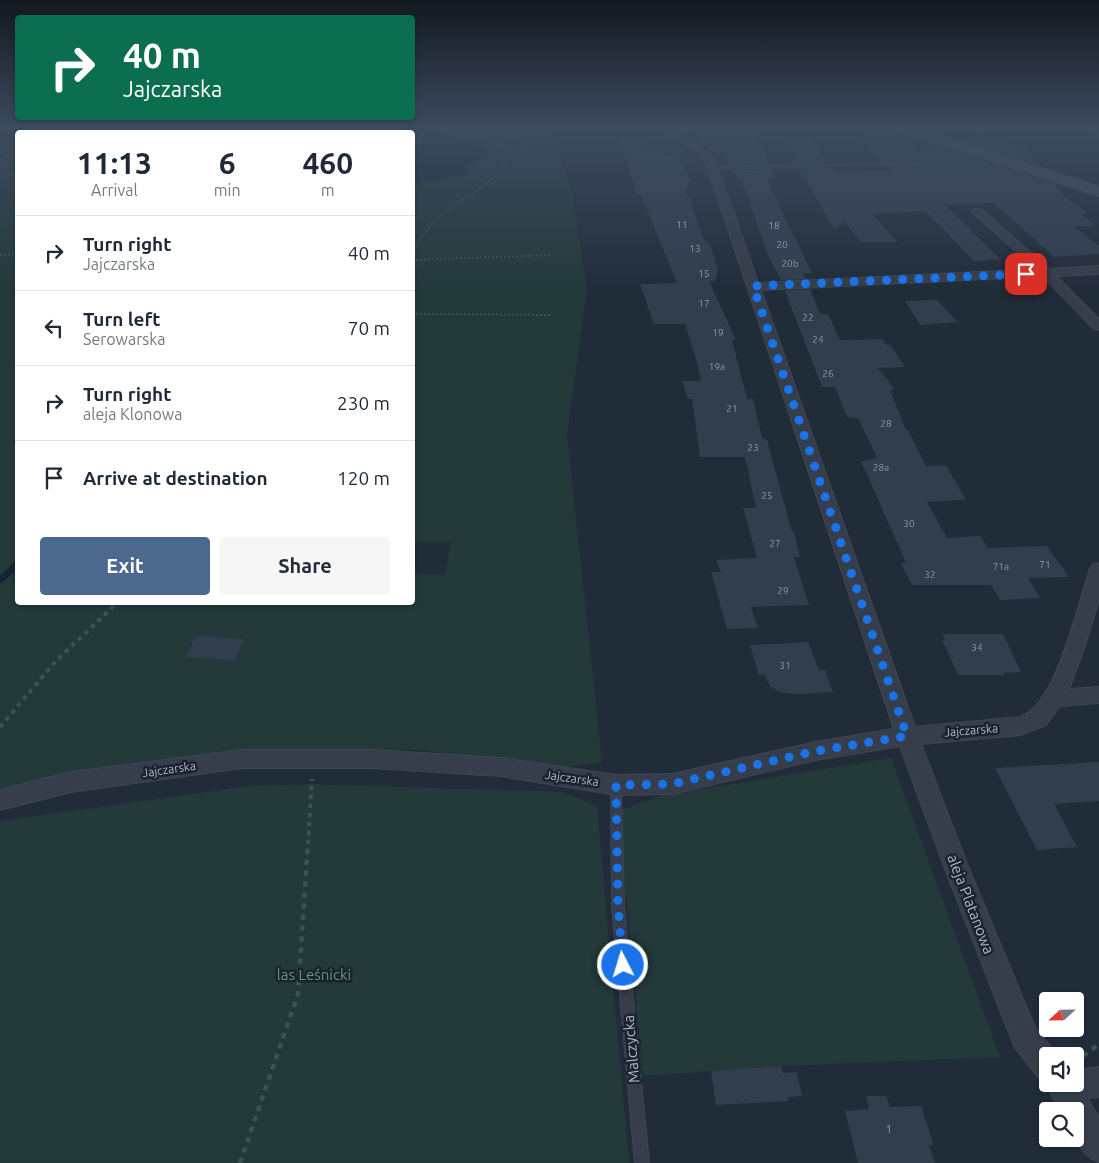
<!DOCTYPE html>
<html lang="en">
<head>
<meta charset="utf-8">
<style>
	body { margin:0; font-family:Ubuntu,sans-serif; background:#f6f6f7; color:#1f2937; height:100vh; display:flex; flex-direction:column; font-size:19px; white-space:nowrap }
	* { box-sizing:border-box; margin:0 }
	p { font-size:16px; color:#747a83 }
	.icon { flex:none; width:28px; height:28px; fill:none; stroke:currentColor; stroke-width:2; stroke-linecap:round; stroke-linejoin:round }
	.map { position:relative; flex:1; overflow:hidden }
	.details { position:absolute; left:15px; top:130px; width:400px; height:475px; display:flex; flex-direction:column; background:#fff; border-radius:5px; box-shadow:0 1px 4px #0004 }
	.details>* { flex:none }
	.guide { position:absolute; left:15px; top:15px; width:400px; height:105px; border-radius:5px; box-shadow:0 1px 4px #0004; background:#0b6e4f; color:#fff; overflow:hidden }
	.needle { width:32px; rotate:248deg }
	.controls { position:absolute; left:1039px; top:992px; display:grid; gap:10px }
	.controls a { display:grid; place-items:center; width:45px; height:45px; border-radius:5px; background:#fff; box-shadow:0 1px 4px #0004; font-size:25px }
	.pin { position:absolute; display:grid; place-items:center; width:42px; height:42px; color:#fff; margin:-21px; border-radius:10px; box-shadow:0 2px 8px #0006 }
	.me { position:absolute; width:55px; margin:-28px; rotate:355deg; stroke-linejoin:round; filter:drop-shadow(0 0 4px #0008) }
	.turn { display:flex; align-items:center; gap:18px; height:105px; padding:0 25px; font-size:22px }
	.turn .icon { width:65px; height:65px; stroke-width:2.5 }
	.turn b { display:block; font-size:35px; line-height:42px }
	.eta { display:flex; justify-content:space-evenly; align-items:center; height:85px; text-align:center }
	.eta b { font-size:30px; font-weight:700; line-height:35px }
	.button { display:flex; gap:10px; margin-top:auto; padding:10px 25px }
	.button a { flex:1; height:58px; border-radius:5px; background:#4c688e; color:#fff; font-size:20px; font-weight:700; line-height:58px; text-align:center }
	.button a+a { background:#f6f6f7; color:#1f2937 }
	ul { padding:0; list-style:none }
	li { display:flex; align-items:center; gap:15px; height:75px; padding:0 25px; border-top:1px solid #e0e1e3 }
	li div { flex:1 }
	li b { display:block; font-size:19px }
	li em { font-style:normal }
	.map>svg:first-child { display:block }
	.green { fill:#23393a }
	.water { fill:#152437 }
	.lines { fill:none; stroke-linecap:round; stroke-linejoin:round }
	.stream { fill:#152437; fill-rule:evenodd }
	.building { fill:#303e4d }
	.lane-casing { stroke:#3e4753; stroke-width:2 }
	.street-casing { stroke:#3e4753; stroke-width:2 }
	.secondary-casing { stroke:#3e4753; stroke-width:3 }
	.path-far2 { stroke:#3c5253; stroke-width:2; stroke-dasharray:2 2; stroke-linecap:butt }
	.path-far1 { stroke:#3c5253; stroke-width:4; stroke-dasharray:4.5 4.5; stroke-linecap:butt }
	.path { stroke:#3c5253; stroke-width:4.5; stroke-dasharray:5.5 5.5; stroke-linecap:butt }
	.lane { fill:#353e4a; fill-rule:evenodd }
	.street { fill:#353e4a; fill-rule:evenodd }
	.secondary { fill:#434e5d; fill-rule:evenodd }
	.route { stroke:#1a73e8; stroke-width:9; stroke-dasharray:0 16.2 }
	.labels { text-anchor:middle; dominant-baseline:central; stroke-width:5; stroke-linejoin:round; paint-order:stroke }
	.number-label { font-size:10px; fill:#8e99a6 }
	.street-label { font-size:12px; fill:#afb9c6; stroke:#1a232e }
	.near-number-label { font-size:12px; fill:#8e99a6 }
	.near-street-label { font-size:15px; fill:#afb9c6; stroke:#1a232e }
	.near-park-label { font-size:15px; fill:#66976f; stroke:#1a232e }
</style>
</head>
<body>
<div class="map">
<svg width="1099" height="1163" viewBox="0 0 1099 1163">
	<rect width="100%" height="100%" fill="#212c39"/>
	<g class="green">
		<path d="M135,129H276L272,132H131Z"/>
		<path d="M432,129H549L572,190L587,290L567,435L602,762L552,769L505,760L420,750L317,749L237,752L0,795V142L18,147V602H412L413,574L445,575L451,542H413V184L454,176L459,178L468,165L484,158L487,151C470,139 448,141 432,129Z"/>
		<path d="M891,758L1000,1057L781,1066L643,1076L618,811L660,796Z"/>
		<path d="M310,784L562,792L597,806L629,1163H0V821L249,786Z"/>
	</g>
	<g class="water">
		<path d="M0,129H135L131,132H18L17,147L0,142Z"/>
		<path d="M276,129H432C448,141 469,140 487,150L484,157L468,165L464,175L413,184L412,132H272Z"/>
	</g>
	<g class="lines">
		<path class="stream" d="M15,561H18V568L3,582L0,583V576Z"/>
	</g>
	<g class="building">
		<path d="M696,129H754L768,164L730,165L722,151L713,152L706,148Z"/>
		<path d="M898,134L917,152L939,146L1055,184L1064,196L1087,213L1081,214L1096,226H1073L1099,246V254L1054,257L994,203L944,204L1000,259L974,261L925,211L872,214L898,242H860L845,222L834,229L799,169L832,168L835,172L891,171L886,167L919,165V161L916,160L880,161L861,143H866L858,135Z"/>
		<path d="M977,134L1028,150L1041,166L959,139Z"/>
		<path d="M621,136L643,141V149L662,150L665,156L678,154L691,180L685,192L693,201L691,204L704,240L710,244L718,271L715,281H709L736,340H732L747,399H753L762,437L767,440L792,532H794L800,557H794L809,605L751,607L758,628L727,629L711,572H721L716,560L757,558L743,508H756L745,457H700L692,399H688L682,381H701L697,362L685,324H654L640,284L677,283L641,195H637L623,152H625Z"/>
		<path d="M808,136L827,162L796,163L781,137Z"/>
		<path d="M771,169L773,175L767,180L812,273H803L805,279L781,280L767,253L750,204L753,205L733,170Z"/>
		<path d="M810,289L820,314H828L840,340L883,339L886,345L890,344L905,367L878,368L895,390H890L906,430H908L926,466L946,465L966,500L927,502L947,538L980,536L988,548L1047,546L1069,577L1028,578L1040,598L1000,600L991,585H912L901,563H906L861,461L877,458L858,418L847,417L835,387H822L785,291Z"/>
		<path d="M937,300L958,322L920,325L905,301Z"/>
		<path d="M942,634H1003L1021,672L1003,673L1004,675H958L942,640H945Z"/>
		<path d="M196,636L244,639L235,660L185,657Z"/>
		<path d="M808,642L819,670H825L833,692L795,694L780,692L771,687L764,675H759L750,645Z"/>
		<path d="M1099,762V801L1054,804L1077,847L1037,850L995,768Z"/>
		<path d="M781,1066L783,1073L797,1072L802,1096L788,1097L789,1101L716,1105L711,1071Z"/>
		<path d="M866,1096H886L890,1107L921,1106L934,1145H929L935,1163H858L845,1111L869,1109Z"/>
	</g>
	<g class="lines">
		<defs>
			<g id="lane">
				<path d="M1090,129H1095L1099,133V136Z"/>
				<path d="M916,162L918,163V164L712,169L710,168L712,167Z"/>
				<path d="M616,780L620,782L621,785L624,906L649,1163H635L612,906L611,785L612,782Z"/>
			</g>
			<path id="street" d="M660,129H671L695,143L716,162L758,283L1036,269L973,213L972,211L973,209H981L1049,269L1099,266V274L1056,276L1099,319V330L1094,329L1043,276L761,290L915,727L1020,717C1056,706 1078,604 1090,569L1092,565L1099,563V599L1084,649L1069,689L1099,687V703L1060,706L1046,725L1020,735L921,744L969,869L1035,1028L1058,1056H1048V1084H1075V1070L1099,1067V1097L1087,1098L1099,1118V1162C1075,1153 1075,1134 1075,1111H1060L1046,1084L1047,1081L1038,1077L1015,1048L945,869L900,746L816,760L672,794L616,795L501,776L373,768H242L71,792L0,810V790L71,772L242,750H373L501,758L616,775L672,774L816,742L894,729L706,163L689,147Z"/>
			<path id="secondary" d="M902,129H921L1099,187V196L904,132Z"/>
		</defs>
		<use href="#lane" class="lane-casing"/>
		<use href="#street" class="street-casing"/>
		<use href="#secondary" class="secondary-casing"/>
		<g class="path-far2">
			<path d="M463,129L498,145L508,153"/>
			<path d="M165,132L168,129"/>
			<path d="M238,132L242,129"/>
			<path d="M260,132L266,129"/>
			<path d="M0,153L18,160"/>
			<path d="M510,159L524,149L523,142L514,129"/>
			<path d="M0,174H18"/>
			<path d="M0,255L18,254"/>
			<path d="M412,255C431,210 462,204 496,176L505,166L503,160L508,153"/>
			<path d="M412,260L552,255"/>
			<path d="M412,314L551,315"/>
		</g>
		<g class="path-far1">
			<path d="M0,727L56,661L118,602"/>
			<path d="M308,844L312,779"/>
		</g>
		<g class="path">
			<path d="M1083,1056L1099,1044"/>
			<path d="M240,1163L298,994L308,843"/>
		</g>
		<use href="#lane" class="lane"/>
		<use href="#street" class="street"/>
		<use href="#secondary" class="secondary"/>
	</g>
	<linearGradient id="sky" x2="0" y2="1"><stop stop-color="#12181f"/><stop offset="0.44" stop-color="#3d4b5f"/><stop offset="1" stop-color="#3d4b5f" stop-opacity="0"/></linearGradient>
	<rect width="1099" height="292" fill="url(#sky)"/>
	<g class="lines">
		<path class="route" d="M623,965L618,906L616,785L672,784L816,751L907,736L753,286L1026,274"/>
	</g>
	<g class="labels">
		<g class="number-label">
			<text x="682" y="224">11</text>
			<text x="774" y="225">18</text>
			<text x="782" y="244">20</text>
			<text x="695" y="248">13</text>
			<text x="790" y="263">20b</text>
			<text x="704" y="273">15</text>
			<text x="704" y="303">17</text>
			<text x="808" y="317">22</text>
			<text x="718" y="332">19</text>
			<text x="818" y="339">24</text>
			<text x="717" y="366">19a</text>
			<text x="828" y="373">26</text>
			<text x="732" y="408">21</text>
			<text x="886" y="423">28</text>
			<text x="753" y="447">23</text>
			<text x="881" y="467">28a</text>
			<text x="767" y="495">25</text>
			<text x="909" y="523">30</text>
			<text x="775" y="543">27</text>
			<text x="1045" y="564">71</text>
			<text x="1001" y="566">71a</text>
			<text x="930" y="574">32</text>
			<text x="783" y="590">29</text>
			<text x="977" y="647">34</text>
			<text x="785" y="665">31</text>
		</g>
		<g class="street-label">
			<text transform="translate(971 730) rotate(-5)">Jajczarska</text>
			<text transform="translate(169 769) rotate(-8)">Jajczarska</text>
			<text transform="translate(572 778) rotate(8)">Jajczarska</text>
		</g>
		<g class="near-number-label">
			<text x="889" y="1128">1</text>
		</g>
		<g class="near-street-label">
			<text transform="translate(971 904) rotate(69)">aleja Platanowa</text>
			<text transform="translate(631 1049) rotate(-95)">Malczycka</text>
		</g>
		<g class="near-park-label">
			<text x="314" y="974">las Leśnicki</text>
		</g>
	</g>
</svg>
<div class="controls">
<a><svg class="needle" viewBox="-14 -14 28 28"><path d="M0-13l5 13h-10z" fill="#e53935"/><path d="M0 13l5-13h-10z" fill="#747a83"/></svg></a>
<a><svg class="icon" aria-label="sound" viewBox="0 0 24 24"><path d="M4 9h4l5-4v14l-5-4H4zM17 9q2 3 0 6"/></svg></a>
<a><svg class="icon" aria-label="search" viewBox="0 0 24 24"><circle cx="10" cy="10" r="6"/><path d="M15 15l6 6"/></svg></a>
</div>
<div class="pin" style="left:1026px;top:274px;background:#d93025"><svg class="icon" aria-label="arrive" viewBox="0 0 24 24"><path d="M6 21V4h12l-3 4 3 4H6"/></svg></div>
<svg class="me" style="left:623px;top:965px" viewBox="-20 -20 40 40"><circle r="17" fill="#1a73e8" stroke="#fff" stroke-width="3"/><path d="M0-11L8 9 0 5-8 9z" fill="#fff"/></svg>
<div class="guide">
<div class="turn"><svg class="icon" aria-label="right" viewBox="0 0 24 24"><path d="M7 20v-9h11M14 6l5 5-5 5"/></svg><div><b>40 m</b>Jajczarska</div></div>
</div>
<section class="details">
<div class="eta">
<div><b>11:13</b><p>Arrival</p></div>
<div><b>6</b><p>min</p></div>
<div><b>460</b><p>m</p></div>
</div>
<ul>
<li><svg class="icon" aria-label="right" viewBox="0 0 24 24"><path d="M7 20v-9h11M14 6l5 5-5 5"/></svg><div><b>Turn right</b><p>Jajczarska</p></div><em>40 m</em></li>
<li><svg class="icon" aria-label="left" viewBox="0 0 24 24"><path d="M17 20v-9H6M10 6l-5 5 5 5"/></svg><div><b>Turn left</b><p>Serowarska</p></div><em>70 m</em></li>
<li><svg class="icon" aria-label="right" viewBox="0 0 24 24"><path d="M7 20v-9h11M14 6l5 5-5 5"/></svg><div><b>Turn right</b><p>aleja Klonowa</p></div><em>230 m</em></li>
<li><svg class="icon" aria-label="arrive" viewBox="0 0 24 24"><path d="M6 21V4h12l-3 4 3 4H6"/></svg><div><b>Arrive at destination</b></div><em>120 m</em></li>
</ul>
<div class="button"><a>Exit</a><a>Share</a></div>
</section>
</div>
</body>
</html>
